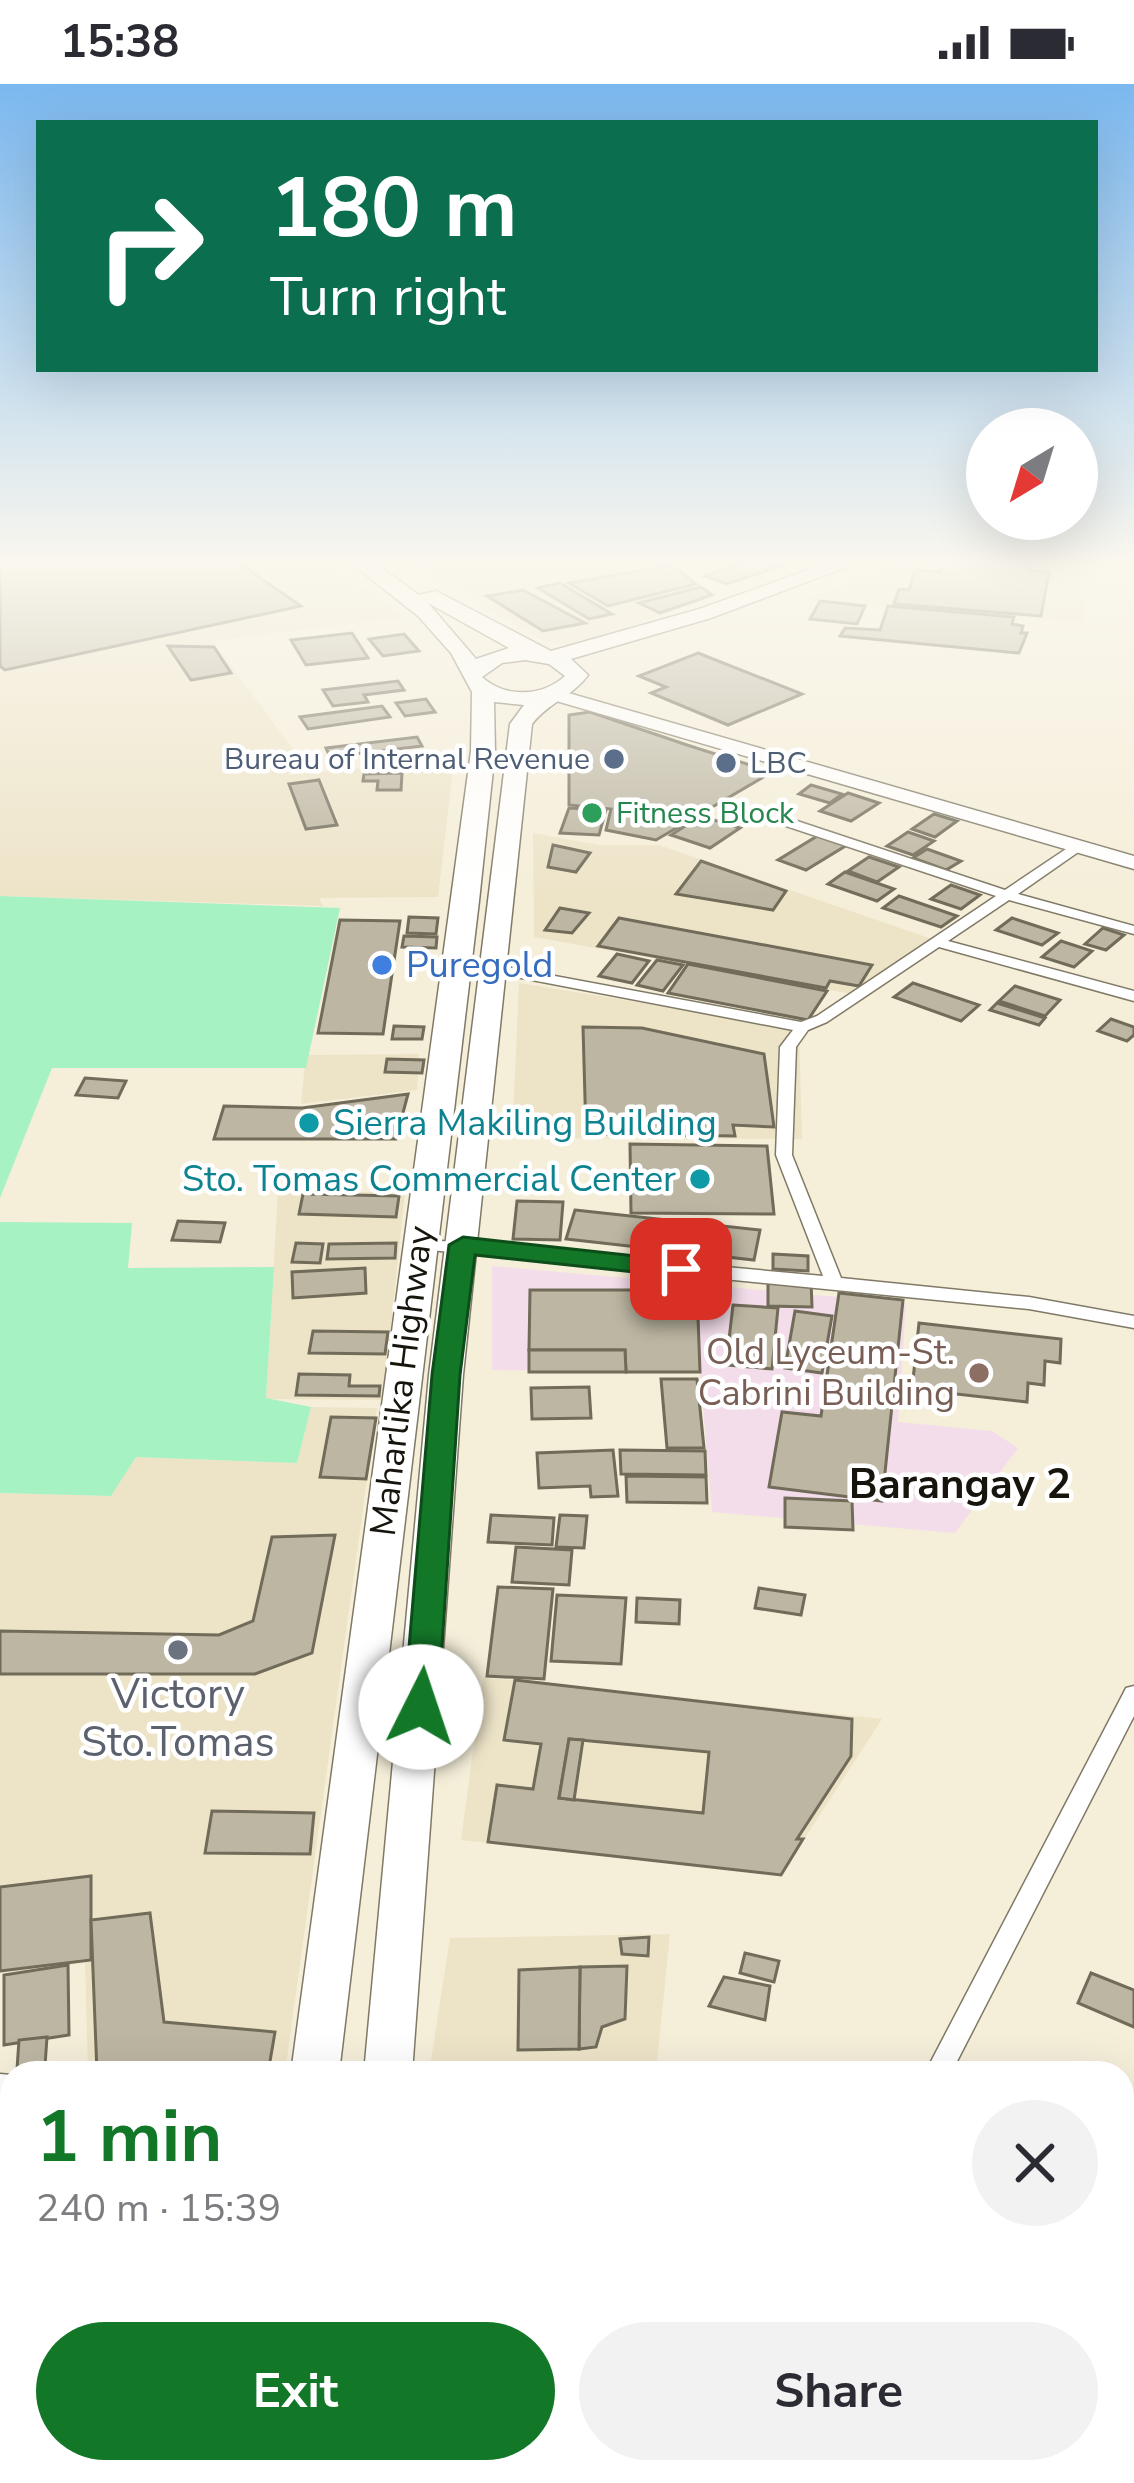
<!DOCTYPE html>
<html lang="en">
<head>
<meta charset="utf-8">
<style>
	body { margin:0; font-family:"Nunito Sans",sans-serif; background:#f2f2f3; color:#2b2b33; height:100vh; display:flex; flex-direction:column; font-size:45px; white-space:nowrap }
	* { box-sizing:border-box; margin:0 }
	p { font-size:39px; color:#7c7c81 }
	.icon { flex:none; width:66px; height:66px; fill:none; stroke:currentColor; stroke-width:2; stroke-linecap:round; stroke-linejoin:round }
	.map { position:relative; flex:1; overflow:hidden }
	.side { position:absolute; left:0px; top:1977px; width:1134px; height:423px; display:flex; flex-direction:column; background:#fff; border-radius:36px 36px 0 0; box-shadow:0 12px 48px #0002 }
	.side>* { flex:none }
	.banner { position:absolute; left:36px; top:36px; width:1062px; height:252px; border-radius:0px; box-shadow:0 12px 48px #0002; background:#0b6e4f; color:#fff; overflow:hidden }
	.needle { width:78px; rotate:218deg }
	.fabs { position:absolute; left:966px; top:324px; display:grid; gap:24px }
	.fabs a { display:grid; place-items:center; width:132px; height:132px; border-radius:50%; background:#fff; box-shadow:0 12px 48px #0002; font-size:60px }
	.pin { position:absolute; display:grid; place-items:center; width:102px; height:102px; color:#fff; margin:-51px; border-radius:24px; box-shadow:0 6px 18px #0006 }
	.me { position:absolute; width:132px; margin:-66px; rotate:4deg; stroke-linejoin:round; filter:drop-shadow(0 0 9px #0008) }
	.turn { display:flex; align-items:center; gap:42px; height:252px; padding:0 36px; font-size:54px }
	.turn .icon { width:156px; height:156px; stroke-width:2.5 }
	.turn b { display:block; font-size:84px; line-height:102px }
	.round { display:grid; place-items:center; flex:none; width:126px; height:126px; border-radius:63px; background:#f2f2f3 }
	.summary { display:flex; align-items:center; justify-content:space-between; height:204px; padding:0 36px }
	h1 { font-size:72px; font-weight:700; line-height:90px; color:#137728 }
	.action { display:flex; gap:24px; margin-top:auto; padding:24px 36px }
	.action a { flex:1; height:138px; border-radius:72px; background:#137728; color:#fff; font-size:48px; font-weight:700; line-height:138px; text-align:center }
	.action a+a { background:#f2f2f3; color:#2b2b33 }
	.status { display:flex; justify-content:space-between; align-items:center; height:84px; padding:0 60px; background:#fff; direction:ltr }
	.status svg { height:33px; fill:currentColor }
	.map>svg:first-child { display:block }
	.built { fill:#ede4c8 }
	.medical { fill:#f3ddea }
	.green { fill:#a6f2c2 }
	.building { fill:#bcb6a2; stroke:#716b59; stroke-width:3; fill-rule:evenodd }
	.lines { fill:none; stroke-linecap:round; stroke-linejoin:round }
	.minor-casing { stroke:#7f7966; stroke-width:3 }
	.tertiary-casing { stroke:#7f7966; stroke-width:3 }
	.secondary-casing { stroke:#7f7966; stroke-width:3 }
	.trunk-casing { stroke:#7f7966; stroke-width:3 }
	.minor { fill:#fff; fill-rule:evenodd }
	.tertiary { fill:#fff; fill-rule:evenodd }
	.secondary { fill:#fff; fill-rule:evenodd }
	.trunk { fill:#fff; fill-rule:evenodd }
	.route { fill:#137728; stroke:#0c4d1a; stroke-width:3 }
	.service-dot { fill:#5c6f8a; stroke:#fff; stroke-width:4.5 }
	.leisure-dot { fill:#2e9e5b; stroke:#fff; stroke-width:4.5 }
	.shop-dot { fill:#3f7fe0; stroke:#fff; stroke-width:4.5 }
	.culture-dot { fill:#0f9aa8; stroke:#fff; stroke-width:4.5 }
	.education-dot { fill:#8d6e63; stroke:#fff; stroke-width:4.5 }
	.worship-dot { fill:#6b7280; stroke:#fff; stroke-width:4.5 }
	.labels { text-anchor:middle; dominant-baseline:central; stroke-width:9; stroke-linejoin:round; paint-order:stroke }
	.far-service-label { font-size:30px; fill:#4e5e75; stroke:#fff; text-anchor:end }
	.far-leisure-label { font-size:30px; fill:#27864d; stroke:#fff; text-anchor:start }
	.shop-label { font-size:36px; fill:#366cbe; stroke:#fff; text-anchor:start }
	.culture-label { font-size:36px; fill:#0d838f; stroke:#fff; text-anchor:start }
	.education-label { font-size:36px; fill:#785e54; stroke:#fff; text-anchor:end }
	.street-label { font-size:36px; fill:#16140d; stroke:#fff }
	.quarter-label { font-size:42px; font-weight:bold; fill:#16140d; stroke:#fff }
	.near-worship-label { font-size:42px; fill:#5b616d; stroke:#fff }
</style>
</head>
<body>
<div class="status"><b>15:38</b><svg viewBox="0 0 49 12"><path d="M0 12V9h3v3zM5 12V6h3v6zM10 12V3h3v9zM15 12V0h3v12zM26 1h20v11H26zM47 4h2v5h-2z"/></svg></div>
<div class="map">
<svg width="1134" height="2399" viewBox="0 0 1134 2399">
	<rect width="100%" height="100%" fill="#f5eed9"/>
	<g class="built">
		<path d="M0,475H323L404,533L212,557L303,678L287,691L454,676L438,813L319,814L323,822L0,812Z"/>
		<path d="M402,475H669L719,512L572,561L544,557Z"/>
		<path d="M916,475L1078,479L1085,539L804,516Z"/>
		<path d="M533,749L599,761H659L932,855L852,910L534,853Z"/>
		<path d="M519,899L799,944L802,1055L512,1054Z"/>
		<path d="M419,970L417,1006L301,1020L306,971Z"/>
		<path d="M278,1106L405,1109L383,1316L266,1315Z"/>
		<path d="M311,1323L377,1324L285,1989H88L85,1879L0,1889V1409L110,1412L136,1373L297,1379Z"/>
		<path d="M483,1594L515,1596L882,1635L781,1791L461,1756Z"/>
		<path d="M670,1850L656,1989H429L450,1854Z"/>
	</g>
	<path class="medical" d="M492,1182L906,1219L898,1338L992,1347L1018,1364L955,1449L712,1428L700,1288L492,1286Z"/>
	<g class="green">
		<path d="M0,812L340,824L306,984H52L0,1114Z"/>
		<path d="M0,1138L132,1139L128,1184L274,1183L266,1314L311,1323L297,1379L136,1373L111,1412L0,1409Z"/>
	</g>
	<g class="building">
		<path d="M0,475H233L301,522L5,586L0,582Z"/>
		<path d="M756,475H801L727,500L705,492Z"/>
		<path d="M943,475L1032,479L1030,487L1049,488L1041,532L894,520L899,505L909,506L915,486L940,488Z"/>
		<path d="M671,481L696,500L608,522L569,499Z"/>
		<path d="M560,499L612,530L589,535L538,504Z"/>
		<path d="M701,503L712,511L660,529L639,519Z"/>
		<path d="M523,506L585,539L543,547L487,512Z"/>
		<path d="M820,517L865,522L857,540L810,535Z"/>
		<path d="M888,522L1014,533L1012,540L1023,542L1021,549H1027L1019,569L840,552L845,544L880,546Z"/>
		<path d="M352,549L368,574L306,581L291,556Z"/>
		<path d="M404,550L419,567L383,572L369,555Z"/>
		<path d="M168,562L214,563L231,589L191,596Z"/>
		<path d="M698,569L802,610L728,641L651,609L666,603L639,592Z"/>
		<path d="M398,597L404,606L364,611L368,618L333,622L323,606Z"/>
		<path d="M426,615L435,628L405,632L396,619Z"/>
		<path d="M382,622L390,633L308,645L300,633Z"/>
		<path d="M590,628L687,661L772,688L656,756L606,746L611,725L569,721V631Z"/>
		<path d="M417,653L422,662L330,673L326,664Z"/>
		<path d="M402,689L401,706H377L378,697H363L364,690Z"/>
		<path d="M319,696L337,741L306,745L289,700Z"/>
		<path d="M811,701L842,710L830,719L799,710Z"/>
		<path d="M848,709L879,719L851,737L820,727Z"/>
		<path d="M569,724L606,726L599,751L560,749Z"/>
		<path d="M934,730L957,737L935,753L912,745Z"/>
		<path d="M701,732L740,744L710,764L671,751Z"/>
		<path d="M908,748L934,757L913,771L887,762Z"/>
		<path d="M819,751L847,761L806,786L778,776Z"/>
		<path d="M553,761L590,769L576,788L548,783Z"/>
		<path d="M927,765L961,777L946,786L913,774Z"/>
		<path d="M869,773L899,783L877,798L848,787Z"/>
		<path d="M701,777L786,807L773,826L676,810Z"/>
		<path d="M845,788L894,805L877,817L828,800Z"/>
		<path d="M951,801L980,811L961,825L931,815Z"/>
		<path d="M899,812L957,832L941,843L883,824Z"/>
		<path d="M560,824L589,829L572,849L545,846Z"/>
		<path d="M409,833L438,834L436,850L407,849Z"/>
		<path d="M619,834L872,881L859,902L830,897L826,904L598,862Z"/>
		<path d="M1012,834L1058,849L1042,861L996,846Z"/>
		<path d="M340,836L400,837L383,950L318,949Z"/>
		<path d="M1103,844L1124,851L1106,866L1085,860Z"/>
		<path d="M404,852L437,853L436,864L402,863Z"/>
		<path d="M1061,857L1092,867L1074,883L1042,873Z"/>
		<path d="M617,870L649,877L632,899L599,892Z"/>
		<path d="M657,876L683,881L663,907L637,901Z"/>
		<path d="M688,880L827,907L808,936L668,909Z"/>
		<path d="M913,899L979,921L961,937L894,913Z"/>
		<path d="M1015,902L1060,916L1045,932L999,917Z"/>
		<path d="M997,919L1045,934L1039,941L990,926Z"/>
		<path d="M1111,935L1134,943V951L1127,957L1098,947Z"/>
		<path d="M394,942L424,943L422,955H392Z"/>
		<path d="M583,943L642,944L764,970L774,1043L733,1041L735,1052L586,1050Z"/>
		<path d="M387,975L424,976L422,989L385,988Z"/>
		<path d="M85,994L126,997L118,1014L76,1011Z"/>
		<path d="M408,1010L396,1055H214L224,1022L302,1024Z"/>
		<path d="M630,1060L767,1062L774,1130L631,1129Z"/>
		<path d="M303,1110L399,1112L396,1133L299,1130Z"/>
		<path d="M517,1117L563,1118L560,1156L513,1155Z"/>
		<path d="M575,1126L760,1146L754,1176L566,1155Z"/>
		<path d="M178,1137L225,1139L220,1158L172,1156Z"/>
		<path d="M296,1159L323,1160L320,1179L292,1178Z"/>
		<path d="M396,1159L395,1174L327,1175L329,1160Z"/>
		<path d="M773,1170L808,1172V1187L773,1185Z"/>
		<path d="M365,1184L366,1209L293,1214L292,1188Z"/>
		<path d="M768,1195L811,1197L812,1223L768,1222Z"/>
		<path d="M530,1206H697L700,1288H626L625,1266H529Z"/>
		<path d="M839,1209L903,1216L882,1417L769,1403L782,1328L821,1332Z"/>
		<path d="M733,1221L778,1224L772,1285L726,1281Z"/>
		<path d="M795,1227L832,1232L822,1289L785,1284Z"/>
		<path d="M919,1239L1061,1255L1060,1279L1045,1277L1044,1301L1028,1299L1027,1318L912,1305Z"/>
		<path d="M313,1247L388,1248L385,1270L309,1269Z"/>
		<path d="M529,1266H625L626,1288H529Z"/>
		<path d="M299,1290L350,1291L349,1302H380L379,1312L296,1311Z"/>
		<path d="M661,1295H697L704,1364H667Z"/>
		<path d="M589,1303L591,1334L532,1335L531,1304Z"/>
		<path d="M331,1333L376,1334L366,1395L320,1393Z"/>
		<path d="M613,1366L618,1412L591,1413L590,1402L539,1404L537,1369Z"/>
		<path d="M620,1366L705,1367L706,1391L621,1390Z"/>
		<path d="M626,1392L706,1393L707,1419L627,1418Z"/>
		<path d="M785,1414L852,1417L853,1446L785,1443Z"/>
		<path d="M491,1431L554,1434L552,1461L488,1458Z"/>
		<path d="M560,1431L587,1432L584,1464L556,1463Z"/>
		<path d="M335,1451L312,1569L255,1590H0V1547L219,1551L253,1537L272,1453Z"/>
		<path d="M516,1463L572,1466L569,1501L512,1498Z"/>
		<path d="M498,1503L553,1505L544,1595L487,1592Z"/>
		<path d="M759,1504L805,1511L801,1531L755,1524Z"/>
		<path d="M557,1511L626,1514L621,1580L551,1577Z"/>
		<path d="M637,1514L680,1516L679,1540L636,1538Z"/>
		<path d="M515,1596L852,1635L851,1672L797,1755H803L781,1791L488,1758L497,1701L533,1705L541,1660L504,1656ZM569,1655L709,1668L703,1729L559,1714Z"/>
		<path d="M569,1655L583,1656L574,1716L559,1714Z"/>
		<path d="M212,1727L314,1729L310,1770L205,1769Z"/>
		<path d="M91,1792V1876L0,1887V1803Z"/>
		<path d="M150,1829L164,1938L275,1948L268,1989H97L91,1836Z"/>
		<path d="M649,1853L648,1872L622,1870L620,1855Z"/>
		<path d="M745,1869L779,1877L774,1898L740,1889Z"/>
		<path d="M68,1881L69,1951L4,1961V1891Z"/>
		<path d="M627,1882L625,1935L602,1943L596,1963L579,1965L580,1883Z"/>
		<path d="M580,1883L579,1965L518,1966L519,1886Z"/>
		<path d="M1091,1889L1134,1906V1943L1078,1919Z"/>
		<path d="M724,1893L770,1902L765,1936L709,1922Z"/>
		<path d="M47,1953L45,1982L17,1985L19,1956Z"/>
		<path d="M1122,2092L1134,2093V2127L1122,2126Z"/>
		<path d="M4,2135L12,2180V2335L0,2339V2136Z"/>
		<rect x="1122" y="2217" width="12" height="70"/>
		<rect x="1122" y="2296" width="12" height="39"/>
		<path d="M12,2340V2388H48L49,2399H7L4,2342Z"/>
		<path d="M56,2388H187L186,2399H57Z"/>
		<path d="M595,2388L587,2399H542L529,2389Z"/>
		<path d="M610,2388H649L666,2399H603Z"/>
	</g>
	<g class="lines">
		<defs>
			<g id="minor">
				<path d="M791,735L1005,806L1072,761H1082L1084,764L1018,810L1134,842V850L1009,816L948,857L1134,907V917L939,863L827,938L808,946L796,963L792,1071L841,1194L1029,1213L1134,1232V1244L1029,1225L420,1165L411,1160L420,1155L823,1192L776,1071L780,963L793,946L490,888L483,884L490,880L801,938L817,932L996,812L786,742V736Z"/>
				<path d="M1134,1602V1632L951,1989H925L1123,1610L1126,1604Z"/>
				<path d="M0,1990L12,1991V2013L0,2012Z"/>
				<path d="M588,2388H619L614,2399H583Z"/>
			</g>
			<path id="tertiary" d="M1122,2056L1134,2057V2089L1122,2088Z"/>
			<path id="secondary" d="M546,606H558L1134,772V785L546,614Z"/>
			<g id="trunk">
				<path d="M346,475H369L419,511L436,507L551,567L699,525L839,475H868L711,534L571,575L588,591C572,613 549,618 532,640L463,1291L412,1989H364L429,1291L510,640L524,621L494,618L495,667L479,817L339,1989H291L471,667L472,608L451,569L418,532ZM428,519L509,564L476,575ZM525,576L549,580L565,592C542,613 505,614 482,593L502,579Z"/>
				<path d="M241,2388H295L294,2399H240Z"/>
				<path d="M324,2388H378V2399H322Z"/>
			</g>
		</defs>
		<use href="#minor" class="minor-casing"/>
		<use href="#tertiary" class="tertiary-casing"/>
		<use href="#secondary" class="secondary-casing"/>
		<use href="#trunk" class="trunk-casing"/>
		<use href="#minor" class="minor"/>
		<use href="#tertiary" class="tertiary"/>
		<use href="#secondary" class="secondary"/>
		<use href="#trunk" class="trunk"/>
	</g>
	<linearGradient id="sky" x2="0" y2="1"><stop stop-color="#7bb8ef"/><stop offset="0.59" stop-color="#faf7ee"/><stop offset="1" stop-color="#faf7ee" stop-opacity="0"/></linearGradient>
	<rect width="1134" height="811" fill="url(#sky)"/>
	<path class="route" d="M463,1153L681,1177L695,1185L681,1193L475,1171L460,1291L438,1623L433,1632L421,1636L409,1632L404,1623L432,1291L449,1161Z"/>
	<g class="service-dot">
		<circle cx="614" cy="675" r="12"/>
		<circle cx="726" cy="679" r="12"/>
	</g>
	<circle class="leisure-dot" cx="592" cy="729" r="12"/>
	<circle class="shop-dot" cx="382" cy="881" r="12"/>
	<g class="culture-dot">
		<circle cx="309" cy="1039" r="12"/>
		<circle cx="700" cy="1095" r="12"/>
	</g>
	<circle class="education-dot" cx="979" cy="1289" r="12"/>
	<circle class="worship-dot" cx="178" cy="1566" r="12"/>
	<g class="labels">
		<g class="far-service-label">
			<text x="590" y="675">Bureau of Internal Revenue</text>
			<text x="750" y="679" text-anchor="start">LBC</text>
		</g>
		<g class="far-leisure-label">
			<text x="616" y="729">Fitness Block</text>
		</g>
		<g class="shop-label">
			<text x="406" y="881">Puregold</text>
		</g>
		<g class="culture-label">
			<text x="333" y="1039">Sierra Makiling Building</text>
			<text x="676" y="1095" text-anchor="end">Sto. Tomas Commercial Center</text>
		</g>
		<g class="education-label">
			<text x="955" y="1268">Old Lyceum-St.<tspan x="955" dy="41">Cabrini Building</tspan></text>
		</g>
		<g class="street-label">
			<text transform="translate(402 1297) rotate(-83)">Maharlika Highway</text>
		</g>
		<g class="quarter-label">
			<text x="960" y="1400">Barangay 2</text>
		</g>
		<g class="near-worship-label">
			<text x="178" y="1610">Victory<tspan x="178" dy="48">Sto.Tomas</tspan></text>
		</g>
	</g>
</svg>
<div class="fabs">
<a><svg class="needle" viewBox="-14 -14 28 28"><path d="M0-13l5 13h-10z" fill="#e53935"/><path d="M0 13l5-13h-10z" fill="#7c7c81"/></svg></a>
</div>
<div class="pin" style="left:681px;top:1185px;background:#d93025"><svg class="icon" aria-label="arrive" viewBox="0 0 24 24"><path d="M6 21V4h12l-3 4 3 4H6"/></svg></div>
<svg class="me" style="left:421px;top:1623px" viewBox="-20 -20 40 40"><circle r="19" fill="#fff"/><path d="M0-13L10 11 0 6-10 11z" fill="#137728"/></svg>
<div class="banner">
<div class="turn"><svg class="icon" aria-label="right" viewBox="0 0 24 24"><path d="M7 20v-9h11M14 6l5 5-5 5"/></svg><div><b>180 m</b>Turn right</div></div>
</div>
<section class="side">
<div class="summary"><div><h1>1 min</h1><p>240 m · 15:39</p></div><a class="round"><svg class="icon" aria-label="close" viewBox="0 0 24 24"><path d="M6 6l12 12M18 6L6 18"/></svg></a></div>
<div class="action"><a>Exit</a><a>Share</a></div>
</section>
</div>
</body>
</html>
